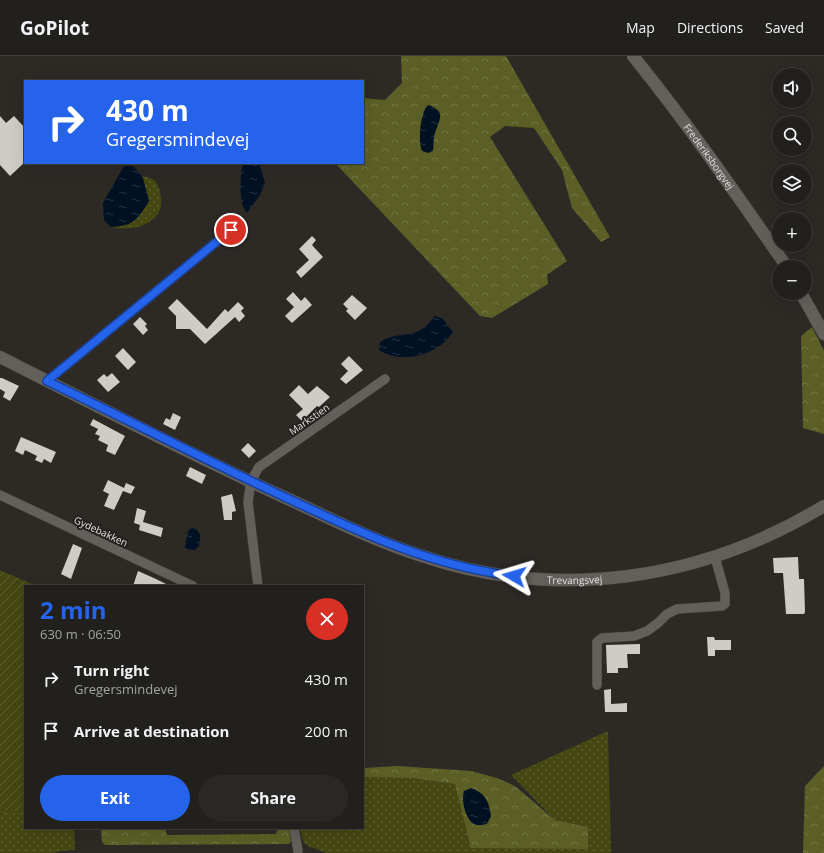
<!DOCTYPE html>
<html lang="en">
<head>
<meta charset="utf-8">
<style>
	body { margin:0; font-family:"Open Sans",sans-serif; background:#2a2825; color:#f1f3f6; height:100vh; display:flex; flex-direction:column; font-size:15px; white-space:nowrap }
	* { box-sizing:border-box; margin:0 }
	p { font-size:13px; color:#a2a3a3 }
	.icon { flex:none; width:22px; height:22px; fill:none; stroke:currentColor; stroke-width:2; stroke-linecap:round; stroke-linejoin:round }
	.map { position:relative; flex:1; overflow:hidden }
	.details { position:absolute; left:24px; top:529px; width:340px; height:244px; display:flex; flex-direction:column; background:#22201c; border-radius:0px; box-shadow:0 4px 16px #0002,0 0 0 1px #3f3e3b }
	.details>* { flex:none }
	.banner { position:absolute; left:24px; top:24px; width:340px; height:84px; border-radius:0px; box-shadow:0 4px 16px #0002,0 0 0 1px #3f3e3b; background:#2563eb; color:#fff; overflow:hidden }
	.fabs { position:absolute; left:772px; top:12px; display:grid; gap:8px }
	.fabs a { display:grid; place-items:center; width:40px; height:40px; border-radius:50%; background:#22201c; box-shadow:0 4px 16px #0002,0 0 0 1px #3f3e3b; font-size:20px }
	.pin { position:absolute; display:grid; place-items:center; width:34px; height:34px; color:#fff; margin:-17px; border:2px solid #fff; border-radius:50%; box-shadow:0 1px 4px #0007 }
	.me { position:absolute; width:44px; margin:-22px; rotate:277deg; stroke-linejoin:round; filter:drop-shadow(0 0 3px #0008) }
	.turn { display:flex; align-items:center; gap:14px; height:84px; padding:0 16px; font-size:18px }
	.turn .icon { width:52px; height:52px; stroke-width:2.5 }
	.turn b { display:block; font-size:28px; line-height:34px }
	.round { display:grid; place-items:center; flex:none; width:42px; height:42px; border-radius:21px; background:#2a2825 }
	.head { display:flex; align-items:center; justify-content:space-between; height:68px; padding:0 16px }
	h1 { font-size:24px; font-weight:700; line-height:30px; color:#2563eb }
	.action { display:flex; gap:8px; margin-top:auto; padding:8px 16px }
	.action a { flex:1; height:46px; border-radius:24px; background:#2563eb; color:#fff; font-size:16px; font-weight:700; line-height:46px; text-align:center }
	.action a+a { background:#2a2825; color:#f1f3f6 }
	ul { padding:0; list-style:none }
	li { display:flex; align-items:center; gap:12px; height:52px; padding:0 16px }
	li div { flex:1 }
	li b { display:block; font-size:15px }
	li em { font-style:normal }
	header { display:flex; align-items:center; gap:24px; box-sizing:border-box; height:56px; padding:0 20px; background:#22201c; border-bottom:1px solid #3f3e3b }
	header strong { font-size:19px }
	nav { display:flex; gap:22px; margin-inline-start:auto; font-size:14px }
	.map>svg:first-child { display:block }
	.grass { fill:url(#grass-dots) }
	.forest { fill:url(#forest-crowns) }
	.garden { fill:url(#garden-furrows) }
	.water { fill:url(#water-ripples) }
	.building { fill:#cfcbc6 }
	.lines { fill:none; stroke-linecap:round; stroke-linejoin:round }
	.street-casing { stroke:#4a4845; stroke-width:10 }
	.secondary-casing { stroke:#4a4845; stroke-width:13 }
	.street { stroke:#63605b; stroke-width:9 }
	.secondary { stroke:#63605b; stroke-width:12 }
	.route-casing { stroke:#184099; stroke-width:10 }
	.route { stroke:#2563eb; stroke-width:7 }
	.labels { text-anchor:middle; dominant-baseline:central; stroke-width:4; stroke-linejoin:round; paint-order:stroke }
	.street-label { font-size:10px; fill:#e1dfdd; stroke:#23211d }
</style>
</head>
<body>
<header>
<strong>GoPilot</strong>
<nav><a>Map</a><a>Directions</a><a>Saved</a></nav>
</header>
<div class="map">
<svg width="824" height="797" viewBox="0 0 824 797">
	<defs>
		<pattern id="grass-dots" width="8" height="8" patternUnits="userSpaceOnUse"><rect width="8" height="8" fill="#444711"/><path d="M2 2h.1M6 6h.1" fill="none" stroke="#5f6133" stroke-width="1.8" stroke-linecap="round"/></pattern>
		<pattern id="forest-crowns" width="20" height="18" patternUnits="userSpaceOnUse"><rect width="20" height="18" fill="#5b5f25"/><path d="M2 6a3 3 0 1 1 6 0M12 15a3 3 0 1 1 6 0" fill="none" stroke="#727644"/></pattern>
		<pattern id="garden-furrows" width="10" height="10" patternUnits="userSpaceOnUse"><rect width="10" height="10" fill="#444711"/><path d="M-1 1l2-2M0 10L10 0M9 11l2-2" fill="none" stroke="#5f6133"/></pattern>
		<pattern id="water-ripples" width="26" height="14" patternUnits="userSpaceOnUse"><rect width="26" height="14" fill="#001123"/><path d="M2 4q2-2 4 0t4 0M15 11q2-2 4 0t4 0" fill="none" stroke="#253342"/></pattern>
	</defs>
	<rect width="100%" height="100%" fill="#2d2a26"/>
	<g class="grass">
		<path d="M141,120C146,121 151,121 155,125C160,131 164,148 159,156C150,172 127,175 111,171C134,170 138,163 149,145Z"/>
		<path d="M608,675L611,797H326C308,788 304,795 300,772H363V721L412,722L455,728L588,793V771L555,764L511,719Z"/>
		<path d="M25,751V772H74L75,794L59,795L55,797H0V757H12Z"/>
	</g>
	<g class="forest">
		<path d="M401,0H506L610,181L601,186L572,152L562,114L534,72L505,70L490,81L567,205L547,219L548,228L492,262L480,260L335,107H363V42L385,44L402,27Z"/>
		<path d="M812,271L824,295V378L803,372L801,280Z"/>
		<path d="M398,710L471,715L497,722L515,730L555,764L588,771V793L471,792L455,728L412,722L363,721V712Z"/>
		<path d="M824,710V797H803L805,730Z"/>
		<path d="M101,772H165L167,779L276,778L278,772H289L291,785L289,788L105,789L102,786Z"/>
	</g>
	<path class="garden" d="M0,514L36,530H25V751L12,757H0Z"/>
	<g class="water">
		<path d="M428,49C450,56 436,67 434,82C433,87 434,90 433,95L428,97L422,95C418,85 420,57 428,49Z"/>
		<path d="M243,107H259L265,127L260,139L247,157C238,148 240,119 243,107Z"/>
		<path d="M124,110H133L143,122L149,145C138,163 134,170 111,171L104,164L103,147Z"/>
		<path d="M434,260L442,262L453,276C438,299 403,309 379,294L380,286C401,273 418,286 434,260Z"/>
		<path d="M192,472C202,475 201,481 199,490L195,494L187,493L185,491L188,475Z"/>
		<path d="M471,732C485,737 489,745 491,760L487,768C482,769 478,770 474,768C465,763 461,743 464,735Z"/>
	</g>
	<g class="building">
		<path d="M0,60L6,67L14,60L25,72V106L10,120L0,109Z"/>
		<path d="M312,180L316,184L312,189L323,201L301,222L296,216L309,204L299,193Z"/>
		<path d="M293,236L301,245L305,241L312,249L292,267L285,260L294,251L286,243Z"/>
		<path d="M352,239L367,252L355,264L346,255L348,253L343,248Z"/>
		<path d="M177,243L207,273L225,253L228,256L238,246L244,252L241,255L245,260L239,266L235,261L205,288L190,273H176V260L168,252Z"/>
		<path d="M140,261L147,268L145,270L148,274L143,279L133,268Z"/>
		<path d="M123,292L136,306L128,314L115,300Z"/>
		<path d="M349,300L363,314L346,328L340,323L348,315L341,308Z"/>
		<path d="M112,317L120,326L108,336L97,324L104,318L107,321Z"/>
		<path d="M0,322H2L19,330L10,345L3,341L5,336L0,333Z"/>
		<path d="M299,329L308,338L317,330L330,341L319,351L317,350L302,365L296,359L303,353L289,339Z"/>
		<path d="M173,357L181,361L175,374L163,368L166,362L170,364Z"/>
		<path d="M93,363L125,380L115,399L106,395L108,389L98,384L100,380L95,378L98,373L90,369Z"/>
		<path d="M21,381L56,396L51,407L44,403L42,407L35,404L37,400L25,394L23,399L15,395Z"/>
		<path d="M248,387L256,395L249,402L241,394Z"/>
		<path d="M190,411L206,419L202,428L186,420Z"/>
		<path d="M108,424L124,432L126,427L135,431L131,438L123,435L114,454L104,450L109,438L103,435Z"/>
		<path d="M232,438L236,455L232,456V464H224L221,441Z"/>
		<path d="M137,452L146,455L143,466L163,472L161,481L139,474L140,469L134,467Z"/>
		<path d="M73,488L82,492L71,523L61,518Z"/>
		<path d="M798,501L799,523H804L805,556L804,558H786L783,517H774L773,502Z"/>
		<path d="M138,515L156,523L170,530H133Z"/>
		<path d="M707,581H714L715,584H731V594H715V600H708Z"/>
		<path d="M640,588V598H627L628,612H618V617H607L606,589Z"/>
		<path d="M611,633V648L627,647V656H605L604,634Z"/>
	</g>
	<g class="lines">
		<defs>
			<g id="street">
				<path d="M47,325L231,174H243"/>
				<path d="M0,439L193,530"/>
				<path d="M258,530L248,446L251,425L259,411L385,323"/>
				<path d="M597,629V586L602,582L634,580L647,575L658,567L667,558L677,553L722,550L725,548V537L715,501"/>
				<path d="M294,772L298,795"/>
			</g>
			<g id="secondary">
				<path id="s1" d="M633,0C688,68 737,139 787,211"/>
				<path d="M801,237L824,278"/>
				<path id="s2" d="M0,301C91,347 182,394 275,437C324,459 371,484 422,500C559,546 702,524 824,450"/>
			</g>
		</defs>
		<use href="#street" class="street-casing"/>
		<use href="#secondary" class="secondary-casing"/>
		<use href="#street" class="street"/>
		<use href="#secondary" class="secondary"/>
	</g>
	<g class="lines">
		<defs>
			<path id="route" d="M231,174L47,325C128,364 208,405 289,443C363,478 432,510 514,520"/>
		</defs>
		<use href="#route" class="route-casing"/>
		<use href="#route" class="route"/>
	</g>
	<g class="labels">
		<g class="street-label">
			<text stroke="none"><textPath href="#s1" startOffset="126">Frederiksborgvej</textPath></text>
			<text transform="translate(309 363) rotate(-35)">Markstien</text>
			<text transform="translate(101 475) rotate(25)">Gydebakken</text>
			<text stroke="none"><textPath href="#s2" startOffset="622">Trevangsvej</textPath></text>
		</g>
	</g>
</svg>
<div class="fabs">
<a><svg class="icon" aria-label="sound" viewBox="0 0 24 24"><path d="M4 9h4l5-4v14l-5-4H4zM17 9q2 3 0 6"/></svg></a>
<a><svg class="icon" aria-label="search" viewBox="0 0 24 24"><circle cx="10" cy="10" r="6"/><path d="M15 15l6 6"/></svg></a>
<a><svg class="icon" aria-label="layers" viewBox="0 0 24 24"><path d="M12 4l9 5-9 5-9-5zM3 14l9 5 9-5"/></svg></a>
<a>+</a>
<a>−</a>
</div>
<div class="pin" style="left:231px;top:174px;background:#d93025"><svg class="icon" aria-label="arrive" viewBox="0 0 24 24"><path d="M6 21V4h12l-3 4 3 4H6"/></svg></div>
<svg class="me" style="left:514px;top:520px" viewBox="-20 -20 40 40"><path d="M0-17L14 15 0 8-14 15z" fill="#2563eb" stroke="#fff" stroke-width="4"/></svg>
<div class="banner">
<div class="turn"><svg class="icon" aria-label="right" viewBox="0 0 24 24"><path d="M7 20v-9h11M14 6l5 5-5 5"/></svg><div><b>430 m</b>Gregersmindevej</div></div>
</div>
<section class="details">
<div class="head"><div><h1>2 min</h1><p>630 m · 06:50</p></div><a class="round" style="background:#d93025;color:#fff"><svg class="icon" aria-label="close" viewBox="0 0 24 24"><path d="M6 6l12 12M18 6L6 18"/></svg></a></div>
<ul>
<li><svg class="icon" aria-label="right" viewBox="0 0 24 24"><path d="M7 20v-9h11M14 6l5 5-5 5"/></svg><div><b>Turn right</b><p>Gregersmindevej</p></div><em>430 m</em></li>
<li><svg class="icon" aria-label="arrive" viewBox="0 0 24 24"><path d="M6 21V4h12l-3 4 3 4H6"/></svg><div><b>Arrive at destination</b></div><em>200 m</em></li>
</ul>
<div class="action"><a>Exit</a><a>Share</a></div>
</section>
</div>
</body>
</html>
